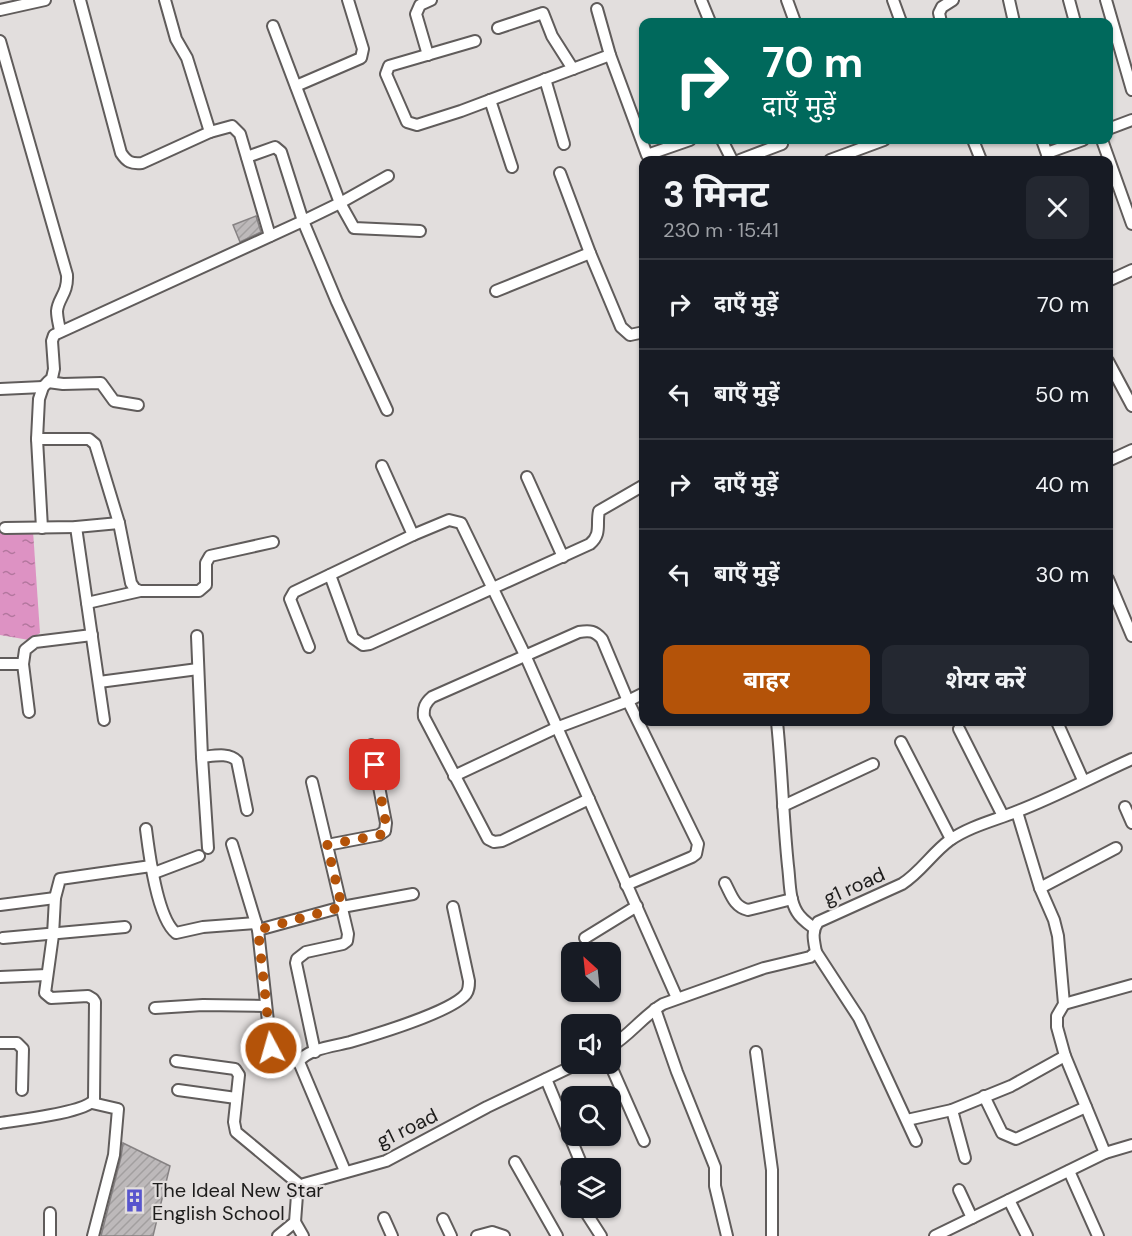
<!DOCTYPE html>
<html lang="hi">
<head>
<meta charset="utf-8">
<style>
	body { margin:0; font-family:"DM Sans","Noto Sans Devanagari",sans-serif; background:#242831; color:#f1f3f6; height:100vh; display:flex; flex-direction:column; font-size:22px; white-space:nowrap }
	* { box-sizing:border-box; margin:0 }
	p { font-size:20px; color:#9ea1a6 }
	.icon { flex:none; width:33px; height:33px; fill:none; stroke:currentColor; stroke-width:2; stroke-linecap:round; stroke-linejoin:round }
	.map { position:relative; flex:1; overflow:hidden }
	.drawer { position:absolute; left:639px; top:156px; width:474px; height:570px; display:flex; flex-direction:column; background:#171b24; border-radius:12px; box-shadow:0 2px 4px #0004 }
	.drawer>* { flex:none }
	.top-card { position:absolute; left:639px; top:18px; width:474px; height:126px; border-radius:12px; box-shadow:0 2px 4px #0004; background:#00695c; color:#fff; overflow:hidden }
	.needle { width:39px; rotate:333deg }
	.controls { position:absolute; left:561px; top:942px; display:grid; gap:12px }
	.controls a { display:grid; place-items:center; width:60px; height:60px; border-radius:12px; background:#171b24; box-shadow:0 2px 4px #0004; font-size:30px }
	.pin { position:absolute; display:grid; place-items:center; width:51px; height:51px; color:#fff; margin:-26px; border-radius:12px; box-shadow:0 3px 9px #0006 }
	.me { position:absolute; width:66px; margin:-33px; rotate:354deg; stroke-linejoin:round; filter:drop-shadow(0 0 4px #0008) }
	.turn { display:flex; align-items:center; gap:21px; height:126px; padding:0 24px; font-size:27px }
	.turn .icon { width:78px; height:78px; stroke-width:2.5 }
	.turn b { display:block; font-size:42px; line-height:51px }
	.round { display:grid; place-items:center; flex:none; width:63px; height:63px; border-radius:12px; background:#242831 }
	.headline { display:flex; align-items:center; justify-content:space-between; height:102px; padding:0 24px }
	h1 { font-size:36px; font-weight:700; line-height:45px }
	.action { display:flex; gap:12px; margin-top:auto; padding:12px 24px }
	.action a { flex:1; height:69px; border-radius:12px; background:#b45309; color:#fff; font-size:24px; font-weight:700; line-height:69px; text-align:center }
	.action a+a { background:#242831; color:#f1f3f6 }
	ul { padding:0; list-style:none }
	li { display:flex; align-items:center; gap:18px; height:90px; padding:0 24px; border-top:2px solid #363941 }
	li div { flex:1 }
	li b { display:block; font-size:22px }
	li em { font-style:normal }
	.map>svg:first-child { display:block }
	.water { fill:url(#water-ripples) }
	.building { fill:url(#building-hatch); stroke:#868283; stroke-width:1.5 }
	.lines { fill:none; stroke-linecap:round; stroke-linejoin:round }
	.minor-casing { stroke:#605c5b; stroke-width:14 }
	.minor { stroke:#fff; stroke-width:10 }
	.route { stroke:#b45309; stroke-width:10; stroke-dasharray:0 18 }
	.labels { text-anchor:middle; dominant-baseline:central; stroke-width:4.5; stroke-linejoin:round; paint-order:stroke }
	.street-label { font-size:20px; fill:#1e1d1c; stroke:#e2dedd }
	.poi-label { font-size:20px; fill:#1e1d1c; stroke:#e2dedd; text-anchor:start }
</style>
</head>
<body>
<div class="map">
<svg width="1132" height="1236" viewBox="0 0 1132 1236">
	<defs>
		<pattern id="water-ripples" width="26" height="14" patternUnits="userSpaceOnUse" patternTransform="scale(1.5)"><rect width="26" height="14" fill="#dd92c3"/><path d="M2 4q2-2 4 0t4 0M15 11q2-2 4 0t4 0" fill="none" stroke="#b3779e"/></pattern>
		<pattern id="building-hatch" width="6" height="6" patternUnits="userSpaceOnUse" patternTransform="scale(1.5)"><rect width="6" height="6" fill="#bdb9ba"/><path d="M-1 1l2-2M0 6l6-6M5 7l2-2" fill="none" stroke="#a29f9f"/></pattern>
	</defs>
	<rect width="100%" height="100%" fill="#e2dedd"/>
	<path class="water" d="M33,531L40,633L29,640L0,635V533Z"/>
	<g class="building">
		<path d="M256,216L261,232L240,242L233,225Z"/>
		<path d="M123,1143L170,1166L153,1236H101L121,1157Z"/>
	</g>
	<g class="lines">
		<defs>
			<g id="minor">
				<path d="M80,0L121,153C127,162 131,164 142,163L210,132L232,126L240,134L270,236"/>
				<path d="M165,0L176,39L187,58L210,132"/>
				<path d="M701,0L710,22"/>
				<path d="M787,0L795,22"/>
				<path d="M893,0L901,22"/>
				<path d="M1009,0L1014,22"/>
				<path d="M1069,0L1075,22"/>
				<path d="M1106,0L1132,90"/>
				<path d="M597,9L610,55L647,155L690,140"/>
				<path d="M0,10L45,0"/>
				<path d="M941,22L939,13L942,7L953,0"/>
				<path d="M273,26L340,203L354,228L420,231"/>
				<path d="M498,28L543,13L552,36L573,69"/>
				<path d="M0,41L67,275C68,294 58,298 57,311C57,318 59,324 60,331"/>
				<path d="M475,41L389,66L386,74L407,122L417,125L461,111L610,55"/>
				<path d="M428,55L416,14L420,5L431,0"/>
				<path d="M545,79L564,144"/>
				<path d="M296,86L361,58L363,49L348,0"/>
				<path d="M490,100L512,167"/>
				<path d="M1108,129L1132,120"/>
				<path d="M722,140L732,160"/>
				<path d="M973,140L981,160"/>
				<path d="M1042,140L1049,160"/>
				<path d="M1102,140L1132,224"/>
				<path d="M1047,153L1083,140"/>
				<path d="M247,157L275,147L281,152L303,221L337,302L387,410"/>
				<path d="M740,160L782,144"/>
				<path d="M830,160L884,140"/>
				<path d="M560,173L590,253L621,327L630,335L644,332"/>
				<path d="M1108,281L1132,270"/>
				<path d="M496,291L590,253"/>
				<path d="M1108,361L1132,406"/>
				<path d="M48,382L63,384L101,383L114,401L138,405"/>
				<path d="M0,389L43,387"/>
				<path d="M37,439H89L95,444L119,523L131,583L135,589L140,591H199L206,585V563L210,556L273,542"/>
				<path d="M1108,461L1132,450"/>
				<path d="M382,466L413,535"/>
				<path d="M527,477L563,557"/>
				<path d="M76,527L104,720"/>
				<path d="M5,528L76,527L119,523"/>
				<path d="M42,528L37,439L39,399L43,387L52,378L54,369L52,341L54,335L303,221L340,203L388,176"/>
				<path d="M330,575L353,638L363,645L370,644L590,544C602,534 596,524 599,511L644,485"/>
				<path d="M1108,579L1132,636"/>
				<path d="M87,603L140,591"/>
				<path d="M197,636L202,757L208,848"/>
				<path d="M309,647L290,599L294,592L413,535L449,520L461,523L525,655L677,998"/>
				<path d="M0,664H23"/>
				<path d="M99,682L198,669"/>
				<path d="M29,712L23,664L25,650L35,642L92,635"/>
				<path d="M777,722C782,770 783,818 788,866C790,881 789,899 797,912C801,919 807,923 814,928"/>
				<path d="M1057,722L1083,780"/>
				<path d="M959,729L1003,816"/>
				<path d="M901,742L951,839"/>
				<path d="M202,757C213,756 229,752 237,761L247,810"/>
				<path d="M454,776L556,728L628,701L644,693"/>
				<path d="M312,782L348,934L347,941L343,944L306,952L297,959L296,963L315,1052"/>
				<path d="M589,799L502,841L494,842L488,839L424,717C423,708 425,703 432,697L579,632C590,630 595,631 602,639L628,701L698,844L696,854L692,857L626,885"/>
				<path d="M783,806L873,764"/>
				<path d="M1125,807L1132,823"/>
				<path d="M1017,812L1040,888L1054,920L1058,936L1064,1004L1057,1016V1027L1065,1056L1105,1153"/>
				<path d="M146,829C149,853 157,918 176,933L203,927L256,923"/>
				<path d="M232,844L258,930L271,1049L276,1058L299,1062"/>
				<path d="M327,845L379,835L385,831L386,823L371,745"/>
				<path d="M725,883C731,894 734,907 748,910L792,899"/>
				<path d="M1040,888L1116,848"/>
				<path d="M0,905L55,898"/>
				<path d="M258,930L342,907L413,894"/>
				<path d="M3,938L125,927"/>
				<path d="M585,938L637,906"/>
				<path d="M816,952L859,1018L916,1141"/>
				<path d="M0,977L47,975"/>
				<path d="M1064,1004L1132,985"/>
				<path d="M155,1008L203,1005L266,1006"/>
				<path d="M655,1009L677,1072L715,1167V1186L727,1236"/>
				<path d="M0,1043H17L23,1049L22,1090"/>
				<path d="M610,1047C630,1035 643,1016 663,1004L764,968L810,957L816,952C814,941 811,932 818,922L902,884C921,872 932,853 950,840C970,826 996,820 1018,811C1057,796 1094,776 1132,759"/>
				<path d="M756,1052L772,1170V1236"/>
				<path d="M176,1061L235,1069L239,1075L234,1122L236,1132L301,1186"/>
				<path d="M610,1064L644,1141"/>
				<path d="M546,1079L583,1168"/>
				<path d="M178,1090L236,1098"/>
				<path d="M984,1096L1002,1133L1016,1139L1086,1107"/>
				<path d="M92,1103L118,1109L114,1155L93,1236"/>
				<path d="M952,1110L965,1158"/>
				<path d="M907,1120L952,1110L1011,1086L1065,1056"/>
				<path d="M0,1123C19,1120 84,1113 94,1100L95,1002L93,999L88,996L51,998L45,993L53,935L55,898L60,879L151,866L154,873L199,856"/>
				<path d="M515,1162L557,1236"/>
				<path d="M345,1171L299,1062C306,1049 335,1046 350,1042C374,1035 451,1012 466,994C469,990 469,986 469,981L453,907"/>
				<path d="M1069,1171L1098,1236"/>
				<path d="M572,1180L567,1183L572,1190"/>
				<path d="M959,1190L972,1218"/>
				<path d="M1009,1200L1027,1236"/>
				<path d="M583,1208L601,1236"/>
				<path d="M384,1218L392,1236"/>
				<path d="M443,1219L451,1236"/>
				<path d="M295,1222L303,1236"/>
				<path d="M50,1236V1213"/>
				<path d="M278,1236L295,1222L297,1195L304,1184L386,1161L487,1107L577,1064"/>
				<path d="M477,1236L492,1232L504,1236"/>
				<path d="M935,1236L1105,1153L1132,1145"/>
			</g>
		</defs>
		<use href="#minor" class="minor-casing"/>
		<use href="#minor" class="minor"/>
	</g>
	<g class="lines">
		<path class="route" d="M271,1048L258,930L342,907L327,845L380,835L385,831L386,824L375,765"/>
	</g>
	<defs>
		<symbol id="building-bare" viewBox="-9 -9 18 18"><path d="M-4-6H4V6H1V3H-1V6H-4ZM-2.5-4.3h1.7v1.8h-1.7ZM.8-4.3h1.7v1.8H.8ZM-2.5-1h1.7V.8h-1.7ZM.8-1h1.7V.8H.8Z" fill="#5855cd" stroke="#e2dedd" stroke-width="2.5" paint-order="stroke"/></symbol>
	</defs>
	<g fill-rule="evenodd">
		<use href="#building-bare" x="118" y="1184" width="33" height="33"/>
	</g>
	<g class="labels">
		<g class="street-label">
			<text transform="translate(854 886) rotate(-24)">g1 road</text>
			<text transform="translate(407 1128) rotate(-26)">g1 road</text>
		</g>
		<g class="poi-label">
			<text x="152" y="1190">The Ideal New Star<tspan x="152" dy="23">English School</tspan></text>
		</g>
	</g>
</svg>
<div class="controls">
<a><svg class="needle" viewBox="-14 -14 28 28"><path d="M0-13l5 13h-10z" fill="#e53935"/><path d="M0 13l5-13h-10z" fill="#9ea1a6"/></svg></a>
<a><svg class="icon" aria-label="sound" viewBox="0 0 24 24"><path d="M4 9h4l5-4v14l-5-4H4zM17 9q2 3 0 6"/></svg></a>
<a><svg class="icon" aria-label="search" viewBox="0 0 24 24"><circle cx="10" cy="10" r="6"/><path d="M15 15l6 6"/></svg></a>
<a><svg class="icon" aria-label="layers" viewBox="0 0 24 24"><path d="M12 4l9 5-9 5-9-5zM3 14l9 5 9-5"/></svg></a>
</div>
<div class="pin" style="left:375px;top:765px;background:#d93025"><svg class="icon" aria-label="arrive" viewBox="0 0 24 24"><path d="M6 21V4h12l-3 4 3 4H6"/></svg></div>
<svg class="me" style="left:271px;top:1048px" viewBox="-20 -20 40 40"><circle r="17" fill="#b45309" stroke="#fff" stroke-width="3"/><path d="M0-11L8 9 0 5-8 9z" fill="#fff"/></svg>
<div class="top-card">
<div class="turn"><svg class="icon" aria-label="right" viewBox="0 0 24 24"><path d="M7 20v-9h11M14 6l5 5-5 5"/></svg><div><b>70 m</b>दाएँ मुड़ें</div></div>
</div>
<section class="drawer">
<div class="headline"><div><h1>3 मिनट</h1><p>230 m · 15:41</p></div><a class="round"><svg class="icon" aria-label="close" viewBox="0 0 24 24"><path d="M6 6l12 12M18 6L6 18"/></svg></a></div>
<ul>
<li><svg class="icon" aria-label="right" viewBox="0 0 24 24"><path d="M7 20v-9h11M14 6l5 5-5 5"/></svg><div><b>दाएँ मुड़ें</b></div><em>70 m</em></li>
<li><svg class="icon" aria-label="left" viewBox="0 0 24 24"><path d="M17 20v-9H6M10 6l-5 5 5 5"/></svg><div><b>बाएँ मुड़ें</b></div><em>50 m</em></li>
<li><svg class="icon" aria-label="right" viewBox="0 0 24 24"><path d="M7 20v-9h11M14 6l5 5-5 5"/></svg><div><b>दाएँ मुड़ें</b></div><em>40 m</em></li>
<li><svg class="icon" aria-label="left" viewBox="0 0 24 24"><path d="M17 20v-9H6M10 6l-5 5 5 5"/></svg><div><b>बाएँ मुड़ें</b></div><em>30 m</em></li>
</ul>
<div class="action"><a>बाहर</a><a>शेयर करें</a></div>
</section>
</div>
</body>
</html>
